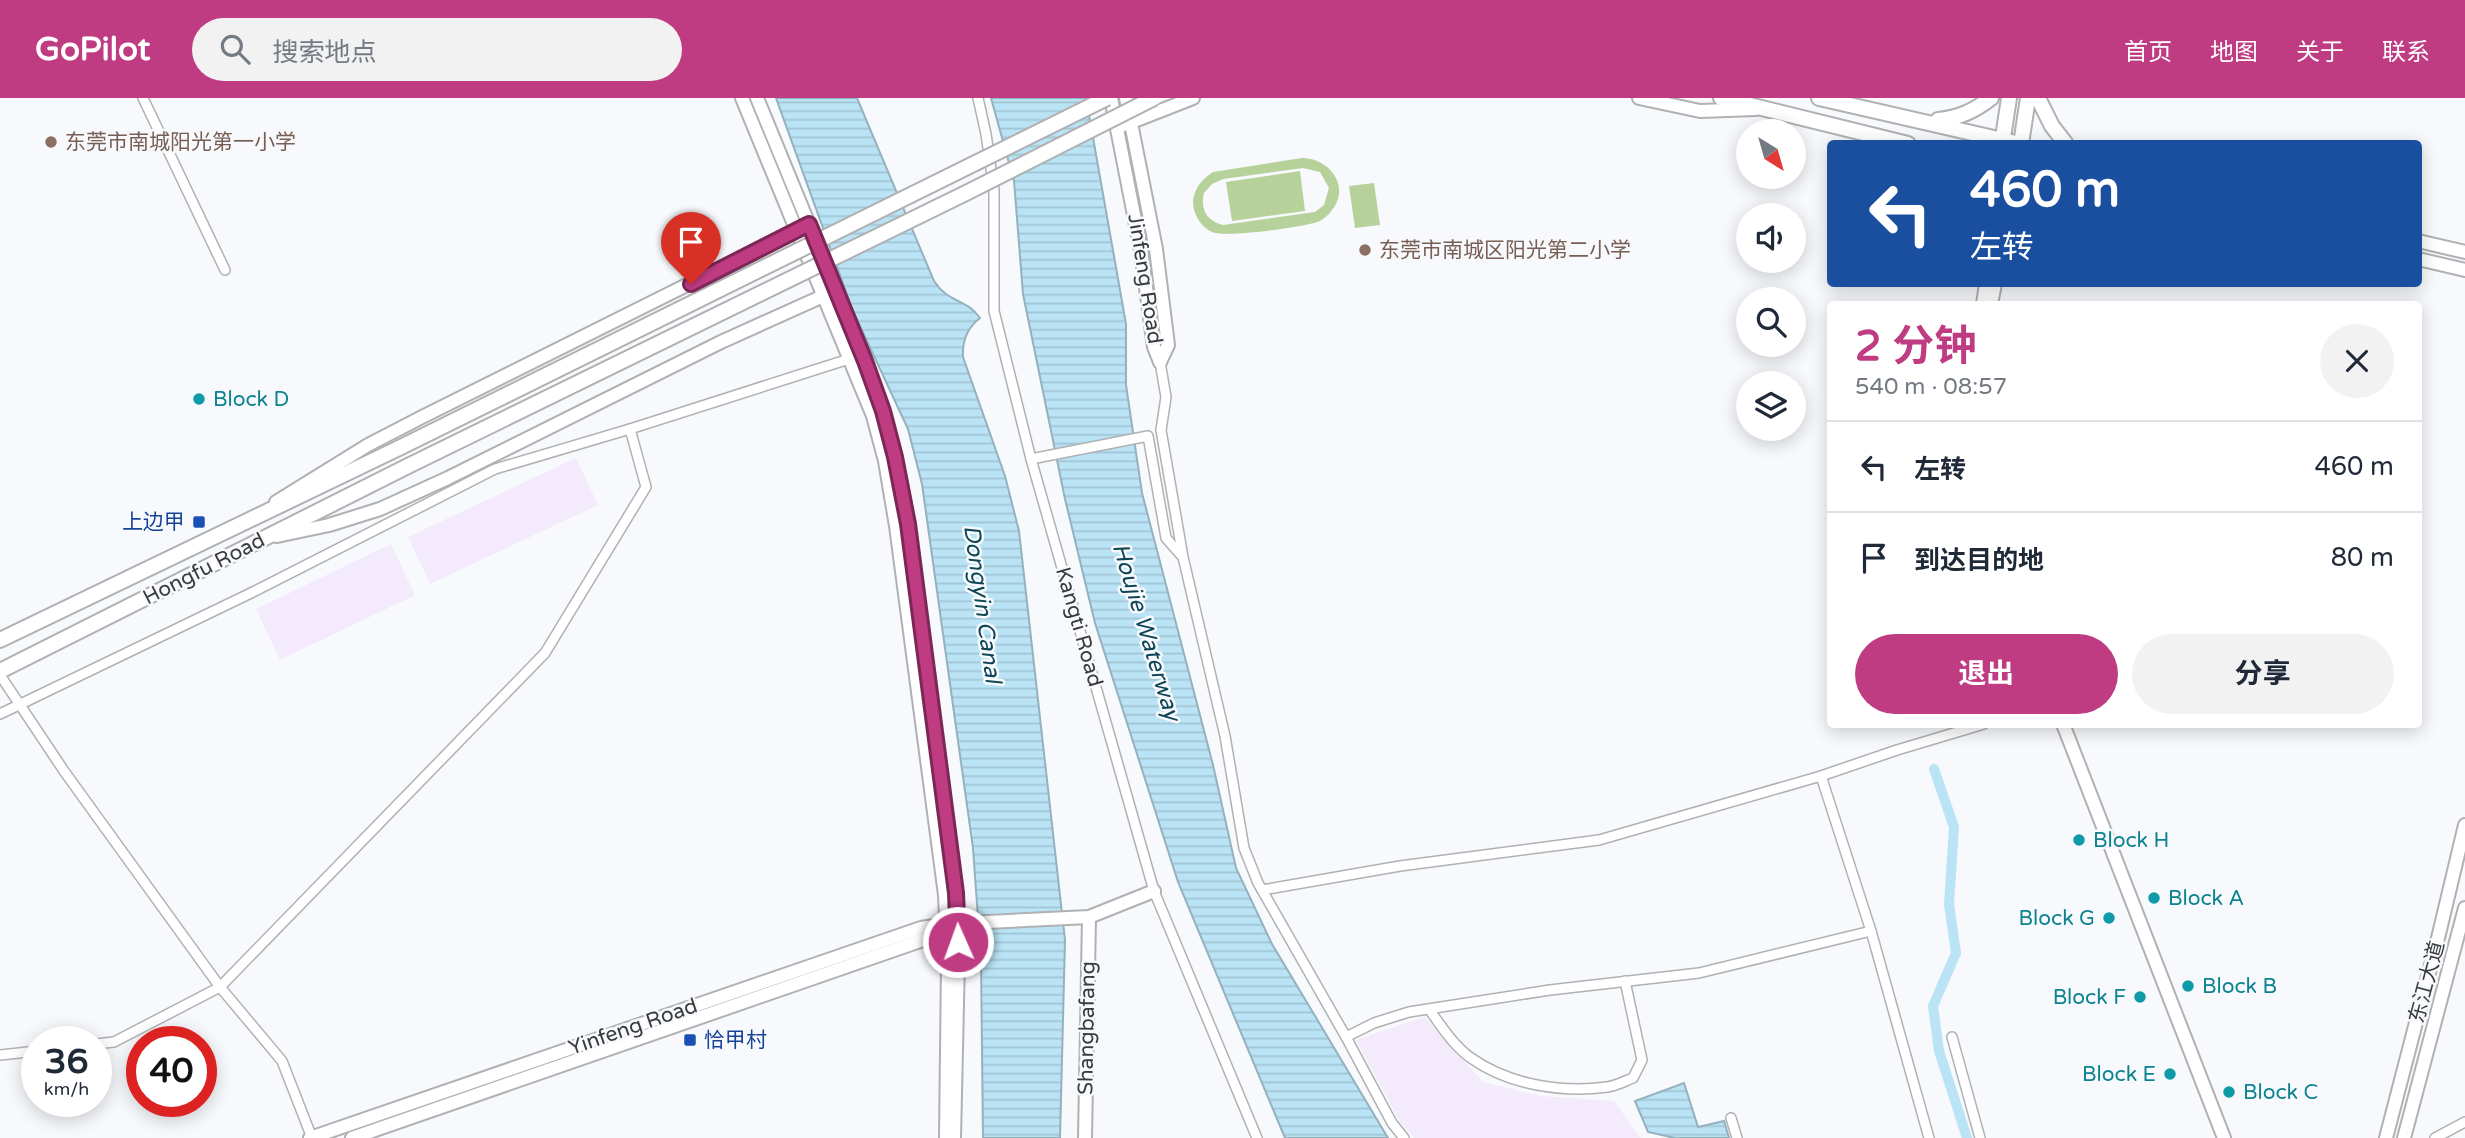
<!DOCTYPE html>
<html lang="zh">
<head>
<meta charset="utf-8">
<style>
	body { margin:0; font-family:"Varela Round","Noto Sans SC",sans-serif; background:#f2f2f3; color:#1f2937; height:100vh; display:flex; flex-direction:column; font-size:26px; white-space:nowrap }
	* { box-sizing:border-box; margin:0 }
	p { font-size:23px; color:#747a83 }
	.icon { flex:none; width:38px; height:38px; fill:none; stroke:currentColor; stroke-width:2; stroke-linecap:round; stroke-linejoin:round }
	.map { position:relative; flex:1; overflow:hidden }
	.panel { position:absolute; left:1827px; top:203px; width:595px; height:427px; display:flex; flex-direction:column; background:#fff; border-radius:7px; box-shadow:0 4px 18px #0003 }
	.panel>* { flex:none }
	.guide { position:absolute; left:1827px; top:42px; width:595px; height:147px; border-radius:7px; box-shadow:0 4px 18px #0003; background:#1a4fa0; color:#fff; overflow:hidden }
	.needle { width:46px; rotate:143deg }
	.buttons { position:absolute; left:1736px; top:21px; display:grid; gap:14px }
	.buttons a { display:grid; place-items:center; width:70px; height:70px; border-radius:50%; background:#fff; box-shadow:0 4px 18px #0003; font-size:35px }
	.speed { position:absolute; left:21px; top:928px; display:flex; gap:14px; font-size:35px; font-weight:700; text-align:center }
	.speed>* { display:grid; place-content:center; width:91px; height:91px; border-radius:50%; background:#fff; box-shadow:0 4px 18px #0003; line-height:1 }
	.speed small { font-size:18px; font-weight:400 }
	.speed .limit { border:10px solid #d22; background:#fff; color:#111 }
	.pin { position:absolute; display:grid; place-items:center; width:60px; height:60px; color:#fff; margin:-72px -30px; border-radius:50% 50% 50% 0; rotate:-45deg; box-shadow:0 0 7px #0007 }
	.pin .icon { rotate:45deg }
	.me { position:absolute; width:77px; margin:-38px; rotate:358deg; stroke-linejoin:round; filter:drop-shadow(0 0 5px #0008) }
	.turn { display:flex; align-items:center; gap:24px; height:147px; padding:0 28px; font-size:32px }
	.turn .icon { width:91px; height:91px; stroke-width:2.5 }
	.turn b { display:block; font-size:49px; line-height:60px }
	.round { display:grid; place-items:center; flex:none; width:74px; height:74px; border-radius:37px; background:#f2f2f3 }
	.head { display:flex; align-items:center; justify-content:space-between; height:119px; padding:0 28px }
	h1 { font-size:42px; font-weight:700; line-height:52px; color:#bf3c83 }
	.primary-button { display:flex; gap:14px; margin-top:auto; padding:14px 28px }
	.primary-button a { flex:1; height:80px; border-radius:42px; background:#bf3c83; color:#fff; font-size:28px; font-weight:700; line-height:80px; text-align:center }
	.primary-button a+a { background:#f2f2f3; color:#1f2937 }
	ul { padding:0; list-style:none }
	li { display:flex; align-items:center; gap:21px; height:91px; padding:0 28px; border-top:2px solid #e0e1e3 }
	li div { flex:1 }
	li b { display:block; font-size:26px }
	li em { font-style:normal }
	header { display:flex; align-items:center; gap:42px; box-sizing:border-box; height:98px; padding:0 35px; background:#bf3c83; color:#fff }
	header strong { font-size:33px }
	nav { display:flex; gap:38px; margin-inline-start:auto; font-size:24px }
	.search { width:490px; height:63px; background:#f2f2f3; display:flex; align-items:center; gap:18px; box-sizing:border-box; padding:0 24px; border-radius:38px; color:#747a83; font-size:26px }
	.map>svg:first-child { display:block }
	.commercial { fill:#f3ebfc }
	.green { fill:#b6d199; fill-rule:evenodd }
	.water { fill:url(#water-rules); stroke:#94b1be; stroke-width:2 }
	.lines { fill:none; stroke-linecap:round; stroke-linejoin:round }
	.canal { stroke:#bae4f5; stroke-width:10 }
	.street-casing { stroke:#afb1b3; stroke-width:12 }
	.secondary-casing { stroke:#afb1b3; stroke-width:16 }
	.primary-casing { stroke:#afb1b3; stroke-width:18 }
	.street { stroke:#fff; stroke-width:9 }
	.secondary { stroke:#fff; stroke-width:12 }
	.primary { stroke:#fff; stroke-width:14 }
	.primary-bridge-casing { stroke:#afb1b3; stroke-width:18; stroke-linecap:butt }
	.primary-bridge { stroke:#fff; stroke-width:14 }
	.route-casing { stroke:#7c2755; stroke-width:18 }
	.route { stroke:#bf3c83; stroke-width:12 }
	.education-dot { fill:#8d6e63; stroke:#f7f9fc; stroke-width:2.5 }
	.culture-dot { fill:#0f9aa8; stroke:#f7f9fc; stroke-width:2.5 }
	.transit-dot { fill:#1a4fb4; stroke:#f7f9fc; stroke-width:2.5 }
	.labels { text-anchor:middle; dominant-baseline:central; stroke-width:5; stroke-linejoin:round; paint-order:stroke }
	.education-label { font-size:21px; fill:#785e54; stroke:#f7f9fc; text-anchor:start }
	.street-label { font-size:21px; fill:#3a3b3c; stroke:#f7f9fc }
	.culture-label { font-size:21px; fill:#0d838f; stroke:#f7f9fc; text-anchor:start }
	.transit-label { font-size:21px; fill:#164399; stroke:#f7f9fc; text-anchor:end }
	.water-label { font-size:23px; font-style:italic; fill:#0f4657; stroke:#f7f9fc }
</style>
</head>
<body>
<header>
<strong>GoPilot</strong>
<div class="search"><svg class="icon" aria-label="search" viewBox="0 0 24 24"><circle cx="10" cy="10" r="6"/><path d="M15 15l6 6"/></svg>搜索地点</div>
<nav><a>首页</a><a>地图</a><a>关于</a><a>联系</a></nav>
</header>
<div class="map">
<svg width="2465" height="1040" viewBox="0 0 2465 1040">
	<defs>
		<pattern id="water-rules" width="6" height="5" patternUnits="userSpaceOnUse" patternTransform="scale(1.75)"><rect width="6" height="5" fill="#bae4f5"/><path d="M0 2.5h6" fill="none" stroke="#a1c4d3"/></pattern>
	</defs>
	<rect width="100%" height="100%" fill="#f7f9fc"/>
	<g class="commercial">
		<path d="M576,360L598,407L430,486L408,439Z"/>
		<path d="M391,446L415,497L280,562L256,511Z"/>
		<path d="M1424,919L1483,984L1541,998L1614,1003L1641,1040H1414L1400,1024L1356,942Z"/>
	</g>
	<g class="green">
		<path d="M1302,60C1329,60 1351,88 1332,112C1329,117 1324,120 1320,123C1306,129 1225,140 1212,134C1201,129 1193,116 1193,104C1194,90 1202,81 1213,74ZM1303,70L1320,74L1329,90L1324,107L1315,114L1223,127C1207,123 1200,112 1204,95L1212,86L1223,81Z"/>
		<path d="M1300,73L1305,113L1232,123L1226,84Z"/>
		<path d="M1374,85L1380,127L1355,130L1349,88Z"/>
	</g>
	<g class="water">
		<path d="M776,0H857L934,183C949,206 966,200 980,220C967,230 962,242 963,259L1005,378L1019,433L1065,842L1060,1040H983L981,862L973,750L922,386L908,331L853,213Z"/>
		<path d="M991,0H1086L1126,226V287L1142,395L1213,667L1236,770L1272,846L1388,1040H1285L1178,784L1095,525L1065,401L1023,196L1014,83Z"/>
		<path d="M1684,985L1698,1029L1724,1023L1729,1040H1675L1648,1034L1635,1003Z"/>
	</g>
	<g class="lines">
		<path class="canal" d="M1934,671L1954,729L1949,806L1956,855L1933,908L1939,953L1967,1040"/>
		<defs>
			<g id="street">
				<path d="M143,0L225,172"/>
				<path d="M978,0L986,36L994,92V213L1031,361L1154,793L1257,1040"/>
				<path d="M1160,264L1166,299L1161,332L1183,459L1225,638L1244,750L1258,785L1346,939L1392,1025L1404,1040"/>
				<path d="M1031,361L1148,338L1166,440L1181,457"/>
				<path d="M0,577L64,673L220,889L282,963L312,1040"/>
				<path d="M0,616L251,495L495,371L630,331L849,261"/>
				<path d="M1821,678L1871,833L1929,1040"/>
				<path d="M1262,792L1400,768L1599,742L1821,678L1897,652L1984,626"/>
				<path d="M1429,911C1441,928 1454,948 1471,960C1509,987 1562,995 1607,989C1616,988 1625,983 1633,980L1642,962L1625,883"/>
				<path d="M1346,939L1374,925L1409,914L1550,892L1699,875L1871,833"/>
				<path d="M1952,939L1980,1040"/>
				<path d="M96,946L114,944L220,889L545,555L646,389L630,331"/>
				<path d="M0,957L37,953"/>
				<path d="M1731,1020L1737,1040"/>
				<path d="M2435,1040L2465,1024"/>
			</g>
			<g id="secondary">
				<path d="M742,0L873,318L885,363L896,428L945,797L948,866L946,1040"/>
				<path d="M757,0L865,263L883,313L895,359L908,426L956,795L958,861L954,1040"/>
				<path d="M1111,0L1141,153L1154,249L1160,264"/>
				<path d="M1126,0L1156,151L1168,247L1160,264"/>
				<path d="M1639,0L1700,13L1756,11"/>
				<path d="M1124,27L1193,0"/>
				<path d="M2418,143L2465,154"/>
				<path d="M2418,161L2465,172"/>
				<path d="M1983,206L1986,186"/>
				<path d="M1991,206L1995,186"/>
				<path d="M276,404L368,347L422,319L803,129"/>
				<path d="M277,438L329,427L380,411L448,380L721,244L832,194"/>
				<path d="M2063,626L2224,1040"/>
				<path d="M310,1040L921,830L947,826L1089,819L1154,793"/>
				<path d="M352,1040L923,842L947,838"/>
				<path d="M1085,1040L1089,819"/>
				<path d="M2386,1040L2439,836L2465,727"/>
				<path d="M2404,1040L2465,810"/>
			</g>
			<g id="primary">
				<path d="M1721,0L1908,46"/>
				<path d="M1819,0L2020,46"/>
				<path d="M2038,0L2052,28L2066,46"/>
				<path d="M1938,22C1959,20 1974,13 1991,0"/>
				<path d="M2002,46L2009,0"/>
				<path d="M2021,46L2028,0"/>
				<path d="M0,542L399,350"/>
				<path d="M0,573L408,368"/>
			</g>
		</defs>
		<use href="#street" class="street-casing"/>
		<use href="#secondary" class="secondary-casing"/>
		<use href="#primary" class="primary-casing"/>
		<use href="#street" class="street"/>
		<use href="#secondary" class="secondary"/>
		<use href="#primary" class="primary"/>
		<defs>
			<g id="primary-bridge">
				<path d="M399,350L1107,0"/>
				<path d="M408,368L966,95L1154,0"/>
			</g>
		</defs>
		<use href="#primary-bridge" class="primary-bridge-casing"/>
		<use href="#primary-bridge" class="primary-bridge"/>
	</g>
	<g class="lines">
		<defs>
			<path id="route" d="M691,186L809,126L865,263L883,313L895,359L908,426L956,795L958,844"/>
		</defs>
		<use href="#route" class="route-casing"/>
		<use href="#route" class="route"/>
	</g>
	<g class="education-dot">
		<circle cx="51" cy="44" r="7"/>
		<circle cx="1365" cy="152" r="7"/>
	</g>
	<g class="culture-dot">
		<circle cx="199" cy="301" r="7"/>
		<circle cx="2079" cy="742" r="7"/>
		<circle cx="2154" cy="800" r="7"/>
		<circle cx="2109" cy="820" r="7"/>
		<circle cx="2188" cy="888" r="7"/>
		<circle cx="2140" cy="899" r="7"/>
		<circle cx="2170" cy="976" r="7"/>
		<circle cx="2229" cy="994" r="7"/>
	</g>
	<g class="transit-dot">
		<rect x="192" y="417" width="14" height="14" rx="3.5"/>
		<rect x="683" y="935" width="14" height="14" rx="3.5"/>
	</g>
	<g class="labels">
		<g class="education-label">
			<text x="65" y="44">东莞市南城阳光第一小学</text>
			<text x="1379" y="152">东莞市南城区阳光第二小学</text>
		</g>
		<g class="street-label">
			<text transform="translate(1145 181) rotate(81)">Jinfeng Road</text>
			<text transform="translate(204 471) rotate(-27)">Hongfu Road</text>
			<text transform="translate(1079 529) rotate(74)">Kangti Road</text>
			<text transform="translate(2427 884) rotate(-75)">东江大道</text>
			<text transform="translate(633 929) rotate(-19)">Yinfeng Road</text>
			<text transform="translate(1087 930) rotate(-89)">Shangbafang</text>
		</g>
		<g class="culture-label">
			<text x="213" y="301">Block D</text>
			<text x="2093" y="742">Block H</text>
			<text x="2168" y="800">Block A</text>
			<text x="2095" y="820" text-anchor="end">Block G</text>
			<text x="2202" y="888">Block B</text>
			<text x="2126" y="899" text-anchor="end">Block F</text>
			<text x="2156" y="976" text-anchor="end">Block E</text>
			<text x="2243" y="994">Block C</text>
		</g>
		<g class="transit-label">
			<text x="185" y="424">上边甲</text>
			<text x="704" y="942" text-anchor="start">恰甲村</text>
		</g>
		<g class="water-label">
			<text transform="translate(982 506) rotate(82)">Dongyin Canal</text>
			<text transform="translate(1146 534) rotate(73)">Houjie Waterway</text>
		</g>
	</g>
</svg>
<div class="buttons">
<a><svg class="needle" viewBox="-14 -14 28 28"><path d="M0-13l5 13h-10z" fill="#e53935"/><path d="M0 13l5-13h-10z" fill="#747a83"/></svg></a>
<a><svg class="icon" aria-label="sound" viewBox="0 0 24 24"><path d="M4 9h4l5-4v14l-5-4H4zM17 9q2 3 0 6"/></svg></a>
<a><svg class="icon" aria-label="search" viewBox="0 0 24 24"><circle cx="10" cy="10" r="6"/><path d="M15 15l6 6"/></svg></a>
<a><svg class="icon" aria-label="layers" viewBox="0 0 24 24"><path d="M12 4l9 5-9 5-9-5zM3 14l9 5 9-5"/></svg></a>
</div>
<div class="speed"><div>36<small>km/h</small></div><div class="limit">40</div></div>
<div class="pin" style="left:691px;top:186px;background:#d93025"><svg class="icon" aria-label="arrive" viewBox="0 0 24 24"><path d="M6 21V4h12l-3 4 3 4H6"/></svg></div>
<svg class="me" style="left:958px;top:844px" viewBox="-20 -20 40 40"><circle r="17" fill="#bf3c83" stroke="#fff" stroke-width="3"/><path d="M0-11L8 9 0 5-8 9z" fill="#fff"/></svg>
<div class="guide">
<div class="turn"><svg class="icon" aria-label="left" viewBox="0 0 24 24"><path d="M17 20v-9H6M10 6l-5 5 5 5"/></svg><div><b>460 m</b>左转</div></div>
</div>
<section class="panel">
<div class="head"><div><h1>2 分钟</h1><p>540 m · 08:57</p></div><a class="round"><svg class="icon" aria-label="close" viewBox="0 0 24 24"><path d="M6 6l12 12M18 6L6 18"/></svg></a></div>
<ul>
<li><svg class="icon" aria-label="left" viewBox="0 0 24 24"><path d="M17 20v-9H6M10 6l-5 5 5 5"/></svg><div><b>左转</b></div><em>460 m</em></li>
<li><svg class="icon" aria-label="arrive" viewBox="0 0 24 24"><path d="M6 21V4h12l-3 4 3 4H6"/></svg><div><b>到达目的地</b></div><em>80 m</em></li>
</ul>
<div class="primary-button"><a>退出</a><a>分享</a></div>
</section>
</div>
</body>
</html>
